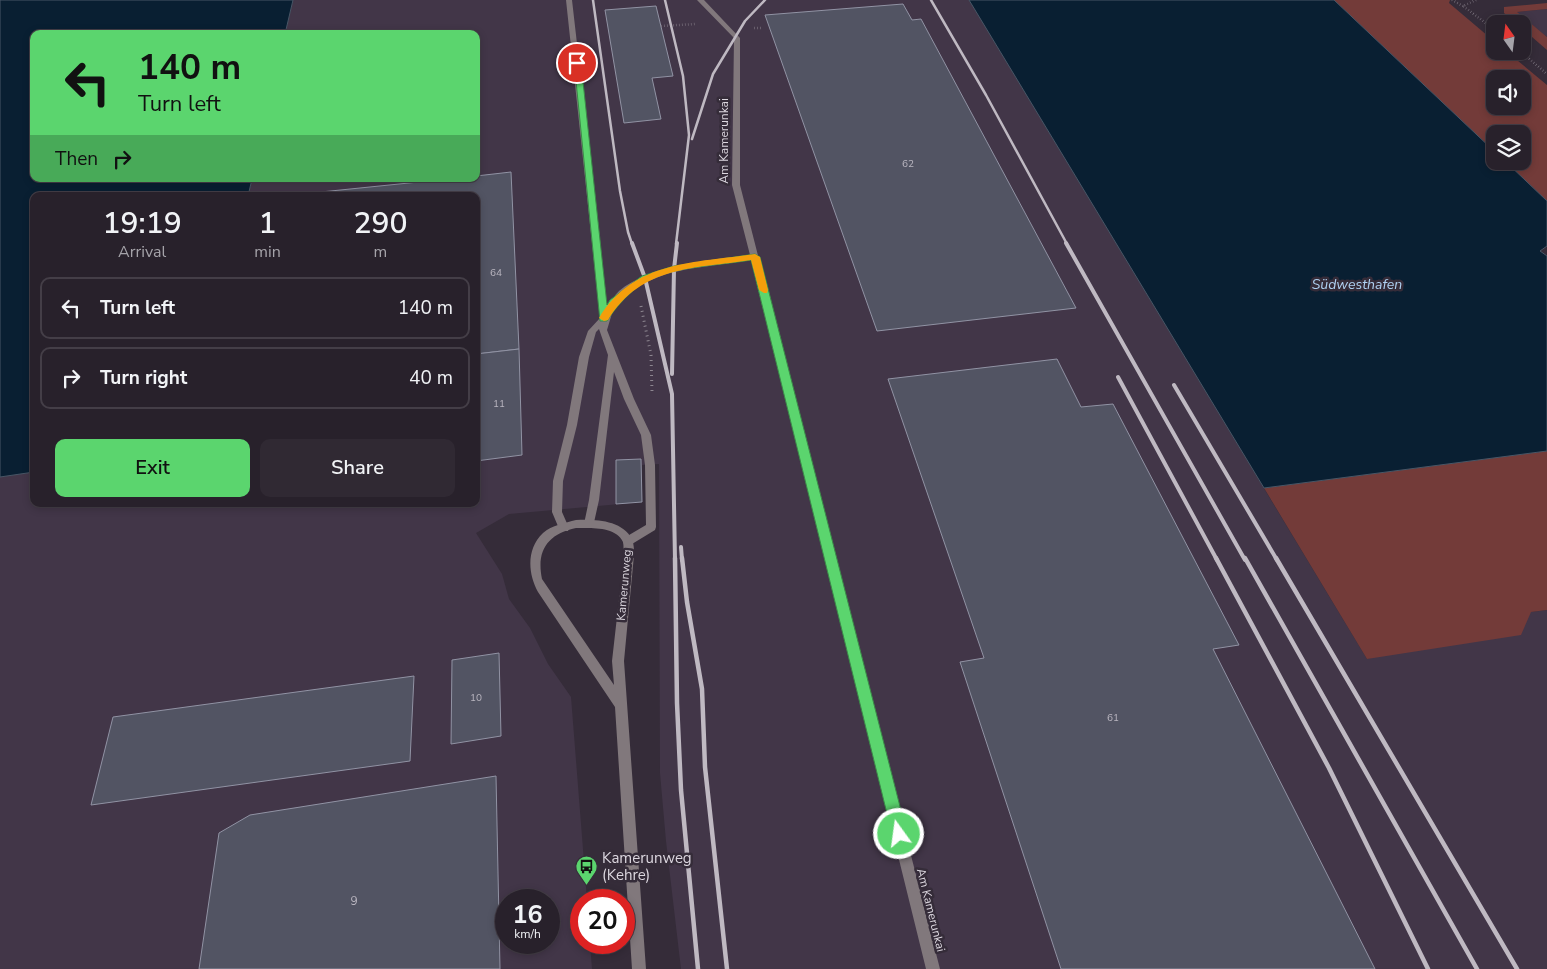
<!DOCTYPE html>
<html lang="en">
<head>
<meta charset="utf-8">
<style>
	body { margin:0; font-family:"Nunito Sans",sans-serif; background:#302933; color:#f1f3f6; height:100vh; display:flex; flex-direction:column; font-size:19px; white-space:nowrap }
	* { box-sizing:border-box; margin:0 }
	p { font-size:16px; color:#a5a3a9 }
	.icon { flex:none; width:28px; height:28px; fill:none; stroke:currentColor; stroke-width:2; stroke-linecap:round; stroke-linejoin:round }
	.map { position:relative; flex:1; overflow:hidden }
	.sheet { position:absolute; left:30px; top:192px; width:450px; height:315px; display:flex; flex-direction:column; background:#28212b; border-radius:10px; box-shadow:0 2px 8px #0003,0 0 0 1px #443e47 }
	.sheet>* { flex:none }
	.hud { position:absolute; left:30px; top:30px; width:450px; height:152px; border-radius:10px; box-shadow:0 2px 8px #0003,0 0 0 1px #443e47; background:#5bd56e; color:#111; overflow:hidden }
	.needle { width:32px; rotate:346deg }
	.fabs { position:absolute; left:1486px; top:15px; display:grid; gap:10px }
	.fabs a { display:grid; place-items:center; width:45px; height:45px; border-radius:10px; background:#28212b; box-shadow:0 2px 8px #0003,0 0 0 1px #443e47; font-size:25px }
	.speed { position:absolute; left:495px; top:889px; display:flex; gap:10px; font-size:25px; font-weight:700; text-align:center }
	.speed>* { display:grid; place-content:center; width:65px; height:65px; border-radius:50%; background:#28212b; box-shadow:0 2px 8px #0003,0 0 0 1px #443e47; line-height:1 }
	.speed small { font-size:12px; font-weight:400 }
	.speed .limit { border:8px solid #d22; background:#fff; color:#111 }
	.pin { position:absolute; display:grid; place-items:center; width:42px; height:42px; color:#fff; margin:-21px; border:2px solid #fff; border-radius:50%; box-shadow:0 1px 5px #0007 }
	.me { position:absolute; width:55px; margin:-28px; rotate:346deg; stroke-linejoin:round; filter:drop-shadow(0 0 4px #0008) }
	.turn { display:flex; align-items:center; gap:18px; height:105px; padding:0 25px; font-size:22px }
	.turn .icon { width:65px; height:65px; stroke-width:2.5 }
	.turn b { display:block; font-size:35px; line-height:42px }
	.then { display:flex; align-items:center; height:48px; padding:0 25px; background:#0003; gap:10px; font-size:19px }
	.eta { display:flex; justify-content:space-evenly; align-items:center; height:85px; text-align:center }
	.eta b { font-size:30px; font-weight:600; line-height:35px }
	.primary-button { display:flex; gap:10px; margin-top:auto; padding:10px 25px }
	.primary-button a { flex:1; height:58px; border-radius:10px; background:#5bd56e; color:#111; font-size:20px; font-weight:600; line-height:58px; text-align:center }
	.primary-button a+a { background:#302933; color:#f1f3f6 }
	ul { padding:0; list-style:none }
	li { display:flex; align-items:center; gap:15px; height:62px; margin:0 10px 8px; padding:0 15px; border:2px solid #443e47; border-radius:10px }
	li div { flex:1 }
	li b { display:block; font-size:19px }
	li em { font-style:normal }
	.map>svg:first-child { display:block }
	.built { fill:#423648; fill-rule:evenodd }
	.green { fill:#733b39; fill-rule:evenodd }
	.water { fill:#091f32; stroke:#485666 }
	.building { fill:#525463; stroke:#9193a4 }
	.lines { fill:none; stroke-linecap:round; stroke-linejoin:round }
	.path-far1 { stroke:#8d8690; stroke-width:2.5; stroke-dasharray:0.5 2.5; stroke-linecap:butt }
	.path { stroke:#8d8690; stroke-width:3; stroke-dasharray:1 4; stroke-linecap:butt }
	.lane { fill:#81787c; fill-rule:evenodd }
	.street { fill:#81787c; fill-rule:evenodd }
	.rail-far2 { stroke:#bfb9c2; stroke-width:2.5 }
	.rail-far1 { stroke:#bfb9c2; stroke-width:4 }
	.rail { stroke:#bfb9c2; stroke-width:4.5 }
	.route { fill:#5bd56e; stroke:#3b8a48 }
	.slow { fill:#f59e0b }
	.labels { text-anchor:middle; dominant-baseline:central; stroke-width:5; stroke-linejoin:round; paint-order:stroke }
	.number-label { font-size:10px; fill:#bab6c0 }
	.street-label { font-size:12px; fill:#dcd7df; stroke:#352c39 }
	.near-number-label { font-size:12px; fill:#bab6c0 }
	.water-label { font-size:14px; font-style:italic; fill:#afd0f1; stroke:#352c39 }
	.near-poi-label { font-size:15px; fill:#dcd7df; stroke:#352c39; text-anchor:start }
</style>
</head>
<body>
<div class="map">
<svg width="1547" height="969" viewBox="0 0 1547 969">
	<rect width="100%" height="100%" fill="#352c39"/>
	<g class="built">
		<path d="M293,0H969L1367,659L1531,612L1547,610V969H681L666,841L660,773L659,464L642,465V502L509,514L476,533L502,574L509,599L530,628L548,664L571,697L587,900H581V942L590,943L592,969H0V477L34,472V504H476V196H248L252,179H476V34H285ZM506,900H549V942H506Z"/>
		<path d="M1547,9V37L1516,12Z"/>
	</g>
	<g class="green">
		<path d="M1334,0H1450L1449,3L1495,42V51H1506L1547,85V201L1505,161H1522V134H1495V152ZM1495,79H1522V106H1495Z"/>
		<path d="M1547,3V9L1517,12L1547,37V50L1523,29L1522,24H1517L1504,13V7Z"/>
		<path d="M1547,451V610L1531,612L1521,635L1367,659L1264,488Z"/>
	</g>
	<g class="water">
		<path d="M0,0H293L285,34H34V179H252L248,196H34V472L0,477Z"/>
		<path d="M969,0H1334L1495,152V161H1505L1547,201V246L1540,251L1547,256V451L1264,488Z"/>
	</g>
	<g class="building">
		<path d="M903,4L912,20L921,19L1076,308L877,331L765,15Z"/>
		<path d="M656,6L673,76L652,78L661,119L624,123L605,10Z"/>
		<path d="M511,172L519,349L476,354V196H311V193L448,179H476V176Z"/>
		<path d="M519,349L522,455L476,461V354Z"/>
		<path d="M1057,359L1081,407L1113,404L1239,645L1213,649L1375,969H1061L960,662L984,658L888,379Z"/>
		<path d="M641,459L642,502L616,504V460Z"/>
		<path d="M499,653L501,736L451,744L452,660Z"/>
		<path d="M414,676L410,761L91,805L113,717Z"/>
		<path d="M496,776L500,969H199L219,833L250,815Z"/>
	</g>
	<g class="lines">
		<g class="path-far1">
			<path d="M1452,0L1463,6"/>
			<path d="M1476,0L1463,6L1495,30"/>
			<path d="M661,26L695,24"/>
			<path d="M754,28H763"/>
			<path d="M1520,51L1547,74"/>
		</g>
		<path class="path" d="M641,306L651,355L652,392"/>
		<path class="lane" d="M566,0H572L607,306C611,301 615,295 619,291C650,265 711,260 750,255L732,185L734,38L697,0H704L740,38V185L940,969H926L751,260L688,269L666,274L644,283L625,295L613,310L607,330L634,399L651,435L655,465L656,527L655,530L632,544H624L623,541L624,538L646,525L645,465L641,435L624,399L614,372L599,500L593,527H585L584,524L589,500L608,355L599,329L596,332L589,357L577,425L563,481L562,512L569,528L568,531H560L552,512L553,481L567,425L579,357L588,331L600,318Z"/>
		<path class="street" d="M576,520C595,519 622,520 632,539C634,544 634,550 634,555L624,661L646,969H632L615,707L538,592C528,574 526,549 543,533C552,525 565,523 576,520ZM576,528C590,528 616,526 623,542C624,546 623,551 624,555L612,661L614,685L542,579C536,550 548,534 576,528Z"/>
		<g class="rail-far2">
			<path d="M593,0L620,191L628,232L632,244"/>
			<path d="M665,0L683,76L689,135L676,244"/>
			<path d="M931,0L986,95L1067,244"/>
			<path d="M692,139L713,74L745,21L765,0"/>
		</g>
		<g class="rail-far1">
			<path d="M632,243L645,278L672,394L675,560"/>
			<path d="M1066,243L1245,560"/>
			<path d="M672,374L674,269L677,243"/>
			<path d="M1118,377L1217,560"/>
			<path d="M1174,385L1277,560"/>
			<path d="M681,547L682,560"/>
		</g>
		<g class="rail">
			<path d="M675,558L677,703L681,790L698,969"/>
			<path d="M682,558L687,602L702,689L705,767L727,969"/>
			<path d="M1216,558L1329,768L1428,969"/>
			<path d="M1245,558L1477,969"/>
			<path d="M1276,558L1517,969"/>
		</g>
	</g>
	<path class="route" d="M574,61L581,63L607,305L610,300L642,276L674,266L755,254L760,257L907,834L904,839L899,841L894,839L892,834L751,260C723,265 672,267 648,280C631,290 617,305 607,321H600Z"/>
	<path class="slow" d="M755,254L760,257L768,290L767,293H764L759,290L751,260C694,269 642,265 608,320L604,321L599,318C634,260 695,263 755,254Z"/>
	<defs>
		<symbol id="bus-pin" viewBox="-11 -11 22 30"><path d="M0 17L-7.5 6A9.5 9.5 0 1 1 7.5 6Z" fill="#5bd56e" stroke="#352c39"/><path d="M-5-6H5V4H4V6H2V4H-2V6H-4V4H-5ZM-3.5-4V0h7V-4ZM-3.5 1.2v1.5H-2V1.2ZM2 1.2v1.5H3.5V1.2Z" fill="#111"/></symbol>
	</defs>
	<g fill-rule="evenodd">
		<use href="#bus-pin" x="574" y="854" width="25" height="34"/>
	</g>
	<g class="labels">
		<g class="number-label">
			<text x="908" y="164">62</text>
			<text x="496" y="273">64</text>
			<text x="499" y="404">11</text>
			<text x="476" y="698">10</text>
			<text x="1113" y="718">61</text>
		</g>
		<g class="street-label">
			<text transform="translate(724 141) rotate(-90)">Am Kamerunkai</text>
			<text transform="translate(624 585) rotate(-85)">Kamerunweg</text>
			<text transform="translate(931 910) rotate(76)">Am Kamerunkai</text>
		</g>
		<g class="near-number-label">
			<text x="354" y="901">9</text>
		</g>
		<g class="water-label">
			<text x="1357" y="284">Südwesthafen</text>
		</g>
		<g class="near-poi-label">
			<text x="602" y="858">Kamerunweg<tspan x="602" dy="17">(Kehre)</tspan></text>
		</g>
	</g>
</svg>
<div class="fabs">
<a><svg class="needle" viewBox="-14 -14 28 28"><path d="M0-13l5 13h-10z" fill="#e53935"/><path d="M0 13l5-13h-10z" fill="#a5a3a9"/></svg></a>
<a><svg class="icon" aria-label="sound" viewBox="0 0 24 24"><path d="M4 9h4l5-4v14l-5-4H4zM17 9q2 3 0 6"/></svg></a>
<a><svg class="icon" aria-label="layers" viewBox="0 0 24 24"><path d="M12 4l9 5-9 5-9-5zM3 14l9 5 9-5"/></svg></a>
</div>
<div class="speed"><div>16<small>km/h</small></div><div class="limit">20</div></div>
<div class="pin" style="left:577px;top:63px;background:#d93025"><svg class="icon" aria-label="arrive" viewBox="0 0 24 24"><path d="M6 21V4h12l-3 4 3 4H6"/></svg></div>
<svg class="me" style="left:899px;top:834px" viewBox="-20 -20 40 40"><circle r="17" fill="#5bd56e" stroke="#fff" stroke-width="3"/><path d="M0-11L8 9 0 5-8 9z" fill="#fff"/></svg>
<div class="hud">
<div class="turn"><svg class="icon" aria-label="left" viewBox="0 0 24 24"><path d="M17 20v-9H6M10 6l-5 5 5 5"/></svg><div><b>140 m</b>Turn left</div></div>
<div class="then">Then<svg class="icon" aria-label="right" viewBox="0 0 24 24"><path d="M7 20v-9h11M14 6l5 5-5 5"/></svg></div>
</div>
<section class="sheet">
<div class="eta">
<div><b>19:19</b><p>Arrival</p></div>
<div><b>1</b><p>min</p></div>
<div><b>290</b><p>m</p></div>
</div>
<ul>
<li><svg class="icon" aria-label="left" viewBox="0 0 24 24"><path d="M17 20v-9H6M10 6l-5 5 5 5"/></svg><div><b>Turn left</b></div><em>140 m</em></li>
<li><svg class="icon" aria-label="right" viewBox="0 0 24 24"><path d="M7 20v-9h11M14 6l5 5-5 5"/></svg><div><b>Turn right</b></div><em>40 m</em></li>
</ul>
<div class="primary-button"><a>Exit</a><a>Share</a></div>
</section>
</div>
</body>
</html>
